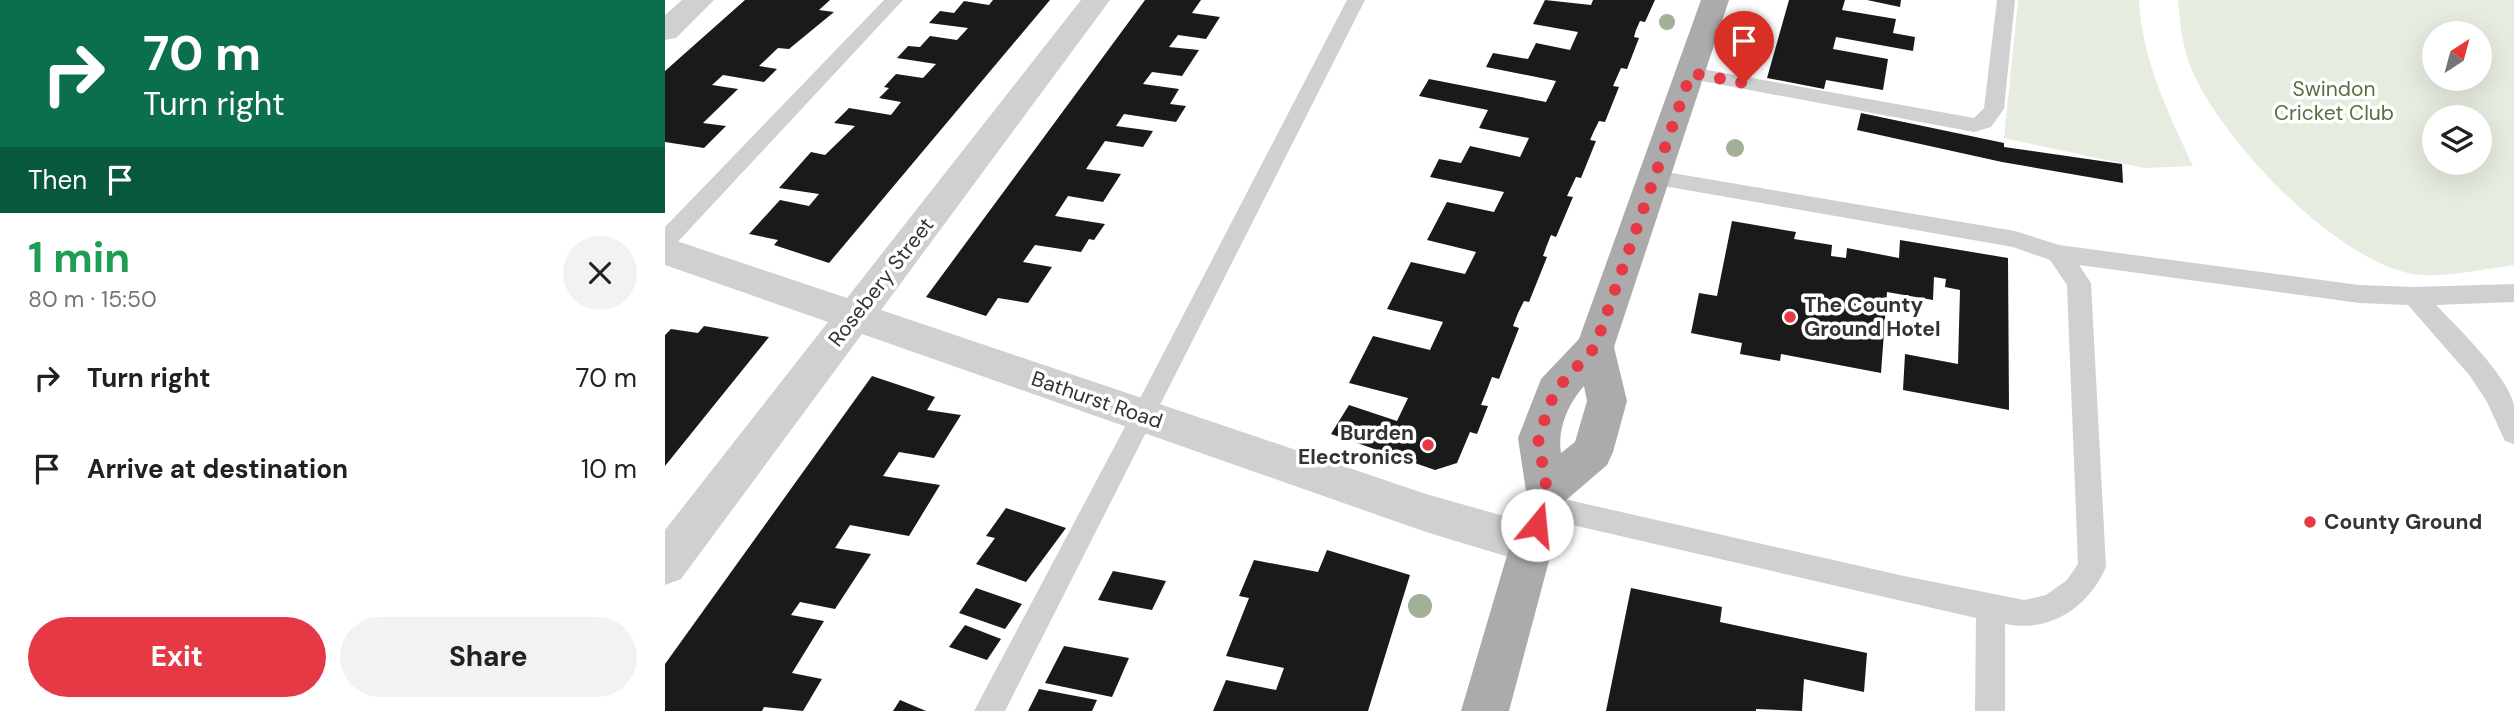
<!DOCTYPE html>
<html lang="en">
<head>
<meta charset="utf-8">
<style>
	body { margin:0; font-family:"DM Sans",sans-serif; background:#f2f2f2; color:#202124; height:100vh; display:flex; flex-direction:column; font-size:26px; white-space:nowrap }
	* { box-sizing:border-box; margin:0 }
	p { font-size:23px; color:#757577 }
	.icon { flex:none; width:38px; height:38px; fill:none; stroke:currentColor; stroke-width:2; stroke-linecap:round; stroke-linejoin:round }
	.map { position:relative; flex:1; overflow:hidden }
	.panel { display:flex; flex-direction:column; background:#fff; width:665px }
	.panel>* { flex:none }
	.banner { background:#0b6e4f; color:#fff; overflow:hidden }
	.needle { width:46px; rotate:36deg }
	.tools { position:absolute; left:1757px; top:21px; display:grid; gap:14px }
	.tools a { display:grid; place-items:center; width:70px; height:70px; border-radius:50%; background:#fff; box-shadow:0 7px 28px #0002; font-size:35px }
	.pin { position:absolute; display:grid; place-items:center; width:60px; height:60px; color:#fff; margin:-72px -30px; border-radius:50% 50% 50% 0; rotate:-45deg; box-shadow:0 0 7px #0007 }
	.pin .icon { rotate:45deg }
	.me { position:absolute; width:77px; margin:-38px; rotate:17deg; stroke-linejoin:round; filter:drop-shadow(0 0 5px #0008) }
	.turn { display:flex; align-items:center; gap:24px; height:147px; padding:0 28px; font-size:32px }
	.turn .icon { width:91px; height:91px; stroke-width:2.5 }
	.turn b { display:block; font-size:49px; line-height:60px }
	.then { display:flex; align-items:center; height:66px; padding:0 28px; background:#0003; gap:14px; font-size:26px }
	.round { display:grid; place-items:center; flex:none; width:74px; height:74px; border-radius:37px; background:#f2f2f2 }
	.summary { display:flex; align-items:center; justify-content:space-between; height:119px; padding:0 28px }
	h1 { font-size:42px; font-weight:700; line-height:52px; color:#1e9e55 }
	.button { display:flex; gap:14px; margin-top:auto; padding:14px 28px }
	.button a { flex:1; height:80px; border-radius:42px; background:#e63946; color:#fff; font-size:28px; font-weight:700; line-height:80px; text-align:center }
	.button a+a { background:#f2f2f2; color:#202124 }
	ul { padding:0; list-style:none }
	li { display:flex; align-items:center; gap:21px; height:91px; padding:0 28px }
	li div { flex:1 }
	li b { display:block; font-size:26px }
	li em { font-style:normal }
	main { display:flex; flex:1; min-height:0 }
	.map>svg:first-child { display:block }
	.green { fill:#e6ecdf; fill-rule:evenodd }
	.building { fill:#1a1a1a }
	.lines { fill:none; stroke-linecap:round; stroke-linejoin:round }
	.service { fill:#d0d0d0; fill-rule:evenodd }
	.minor { fill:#d0d0d0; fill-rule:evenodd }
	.primary { fill:#ababab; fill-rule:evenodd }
	.tree { fill:#a2b095 }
	.route { stroke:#e63946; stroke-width:12; stroke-dasharray:0 21.6 }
	.poi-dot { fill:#e63946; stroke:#fff; stroke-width:2.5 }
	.labels { text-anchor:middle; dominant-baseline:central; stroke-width:7; stroke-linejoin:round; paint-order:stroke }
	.park-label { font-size:21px; fill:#56703f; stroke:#fff }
	.street-label { font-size:21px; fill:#333; stroke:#fff }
	.poi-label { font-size:21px; font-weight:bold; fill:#333; stroke:#fff; text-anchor:start }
</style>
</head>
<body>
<main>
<section class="panel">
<div class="banner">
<div class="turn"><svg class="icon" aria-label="right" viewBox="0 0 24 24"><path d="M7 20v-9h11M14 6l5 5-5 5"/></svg><div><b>70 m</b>Turn right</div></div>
<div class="then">Then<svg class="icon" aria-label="arrive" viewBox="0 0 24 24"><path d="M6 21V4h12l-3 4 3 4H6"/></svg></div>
</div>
<div class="summary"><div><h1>1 min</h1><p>80 m · 15:50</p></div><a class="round"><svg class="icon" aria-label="close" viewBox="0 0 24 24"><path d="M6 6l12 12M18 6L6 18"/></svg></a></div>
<ul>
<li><svg class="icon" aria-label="right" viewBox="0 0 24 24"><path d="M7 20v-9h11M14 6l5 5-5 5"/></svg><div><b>Turn right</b></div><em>70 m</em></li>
<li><svg class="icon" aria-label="arrive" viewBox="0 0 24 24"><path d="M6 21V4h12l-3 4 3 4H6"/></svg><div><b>Arrive at destination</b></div><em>10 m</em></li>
</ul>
<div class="button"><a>Exit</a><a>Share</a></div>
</section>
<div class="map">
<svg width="1849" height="711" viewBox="0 0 1849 711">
	<rect width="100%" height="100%" fill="#fff"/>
	<g class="green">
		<path d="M1353,0H1474C1477,60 1503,112 1528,166L1479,168L1339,138Z"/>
		<path d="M1513,0H1849V265C1818,269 1773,280 1743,273C1666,255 1560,143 1528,73C1518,50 1515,25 1513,0ZM1769,33H1815V79H1769ZM1815,117V163H1769V117Z"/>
	</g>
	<g class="building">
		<path d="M80,0H165L154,10L169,12L124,49L113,48L94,66L112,69L99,82L58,75L47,85L73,89L38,123L61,126L39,148L0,142V71Z"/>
		<path d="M328,0H385L164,263L109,245L113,240L84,234L115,200L144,206L154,194L114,188L146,152L160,155L190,126L169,123L184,108L226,115L236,102L214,98L224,88L219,87L231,74L258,78L271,64L232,58L243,46L255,47L265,36L292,40L303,28L264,23L275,11L289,13L299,1L324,5Z"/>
		<path d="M480,0H536L527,13L555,17L541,39L513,35L504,47L534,50L517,76L487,72L478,84L514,89L505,104L521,106L511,122L459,114L451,126L488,131L478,147L440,141L421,169L456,174L438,202L403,196L390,216L440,224L429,240L424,239L416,252L370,245L358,262L387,267L363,303L333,298L321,316L261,297Z"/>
		<path d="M880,0L926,5L928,0H990L980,22L975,21L971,30L969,37L974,38L962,69L956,68L948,86L954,87L940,122L934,121L929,131L925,140L931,141L916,178L911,177L902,196L908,197L891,237L886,235L882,245L878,256L882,257L864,302L859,301L853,313L848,326L854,328L834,379L827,377L822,390L816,405L823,406L812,434L805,432L792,463L770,470L666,434L684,405L732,421L743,398L684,383L708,336L765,350L778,322L722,309L746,262L800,274L811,252L762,240L782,202L829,212L839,192L765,177L774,159L796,163L805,146L855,157L864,138L814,128L823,110L754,96L764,79L881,102L891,81L821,67L828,53L863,59L871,43L905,50L913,32L868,24Z"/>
		<path d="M1124,0H1180L1177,10L1231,19L1228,33L1250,37L1248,51L1171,37L1168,49L1223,59L1218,90L1161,80L1159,89L1102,78Z"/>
		<path d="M1202,0H1236L1235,7Z"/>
		<path d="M1196,113L1339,143V147L1457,164L1458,183L1337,162L1192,130Z"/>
		<path d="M1067,221L1131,232L1129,239L1167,245L1166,256L1181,258L1182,248L1234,258L1235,240L1343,258L1344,410L1238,390L1240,354L1293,364L1295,290L1280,287L1281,279L1269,277L1268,300L1222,292L1216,373L1116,354L1115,361L1075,354L1077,343L1026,333L1034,293L1052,296Z"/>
		<path d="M39,326L104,337L0,466V335L6,329L33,333Z"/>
		<path d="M207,376L270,397L262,410L296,415L269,458L234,452L218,476L275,485L244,536L185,525L170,548L206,554L170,609L135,602L126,615L159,621L127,673L157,679L138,711L99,707L97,711H0V664Z"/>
		<path d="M341,508L401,528L361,582L311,564L330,538L321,536Z"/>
		<path d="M662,550L745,575L703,711H548L561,680L611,690L619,668L561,656L584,598L574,596L589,560L653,572Z"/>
		<path d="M448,571L501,581L487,610L433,600Z"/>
		<path d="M311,588L357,604L340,629L294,613Z"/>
		<path d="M966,588L1057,607L1055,622L1202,653L1199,692L1139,679L1137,711L1091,709V711H941Z"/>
		<path d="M300,625L336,639L322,660L284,647Z"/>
		<path d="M399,646L464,658L447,697L380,683Z"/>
		<path d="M374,689L432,700L427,711H363Z"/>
		<path d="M235,700L261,711H228Z"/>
	</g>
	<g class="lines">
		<g class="service">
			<path d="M219,0H238L8,247L0,249V227Z"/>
			<path d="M682,0H700L340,711H309L470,408Z"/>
			<path d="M1332,0H1350L1339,109L1326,127L1309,132L1026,79L1019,78L1016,73L1019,68L1026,67L1309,118L1319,108Z"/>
			<path d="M989,170L1350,231L1394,245L1694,285L1749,287L1849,284V302L1771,305C1793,328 1842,375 1849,405C1849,417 1849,432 1849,444L1840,441L1822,402L1805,376L1743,305L1694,303L1414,265L1426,283L1441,567C1423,608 1385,633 1340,624V711H1310L1311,618L877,518L867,515L863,506L867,497L877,494L1239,576L1359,600L1381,595L1402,580L1413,564L1402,285L1385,260L1348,247L981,183L978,178L981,173Z"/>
		</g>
		<g class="minor">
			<path d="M17,0H49L11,38L0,40V15Z"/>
			<path d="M416,0H445L216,310L761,494L867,524L882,530L889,544L882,558L867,564L761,532L197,334L16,579L0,585V530L163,322L0,265V237L182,298Z"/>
		</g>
		<path class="primary" d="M1036,0H1064L949,347L962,401L948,452L942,465L900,501L844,711H796L861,491L853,438L876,379L914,339ZM919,386L922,401L910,442L896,453C892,429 903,404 919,386Z"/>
	</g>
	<g class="tree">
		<circle cx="1002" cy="22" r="8"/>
		<circle cx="1074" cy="42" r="8"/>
		<circle cx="1070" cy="148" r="9"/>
		<circle cx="755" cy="606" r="12"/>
	</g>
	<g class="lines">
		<path class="route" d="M872,525L882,491L873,438L890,391L930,347L1026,73L1079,83"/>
	</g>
	<g class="poi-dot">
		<circle cx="1125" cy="317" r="7"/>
		<circle cx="763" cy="445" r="7"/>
		<circle cx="1645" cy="522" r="7"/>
	</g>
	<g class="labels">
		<g class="park-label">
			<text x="1669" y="89">Swindon<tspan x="1669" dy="24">Cricket Club</tspan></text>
		</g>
		<g class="street-label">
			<text transform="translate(216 282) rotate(-52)">Rosebery Street</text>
			<text transform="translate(432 400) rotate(19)">Bathurst Road</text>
		</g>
		<g class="poi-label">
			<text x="1139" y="305">The County<tspan x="1139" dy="24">Ground Hotel</tspan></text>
			<text x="749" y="433" text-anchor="end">Burden<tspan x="749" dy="24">Electronics</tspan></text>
			<text x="1659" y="522">County Ground</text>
		</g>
	</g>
</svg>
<div class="tools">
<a><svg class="needle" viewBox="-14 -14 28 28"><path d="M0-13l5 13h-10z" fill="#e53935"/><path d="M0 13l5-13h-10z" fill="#757577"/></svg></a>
<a><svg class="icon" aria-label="layers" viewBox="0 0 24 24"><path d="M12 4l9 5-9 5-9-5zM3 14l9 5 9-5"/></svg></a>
</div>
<div class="pin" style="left:1079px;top:83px;background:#d93025"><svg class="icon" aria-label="arrive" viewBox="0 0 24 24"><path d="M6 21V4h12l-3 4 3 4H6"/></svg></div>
<svg class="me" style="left:872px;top:525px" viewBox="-20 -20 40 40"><circle r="19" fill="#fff"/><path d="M0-13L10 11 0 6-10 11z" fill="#e63946"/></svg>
</div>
</main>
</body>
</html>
